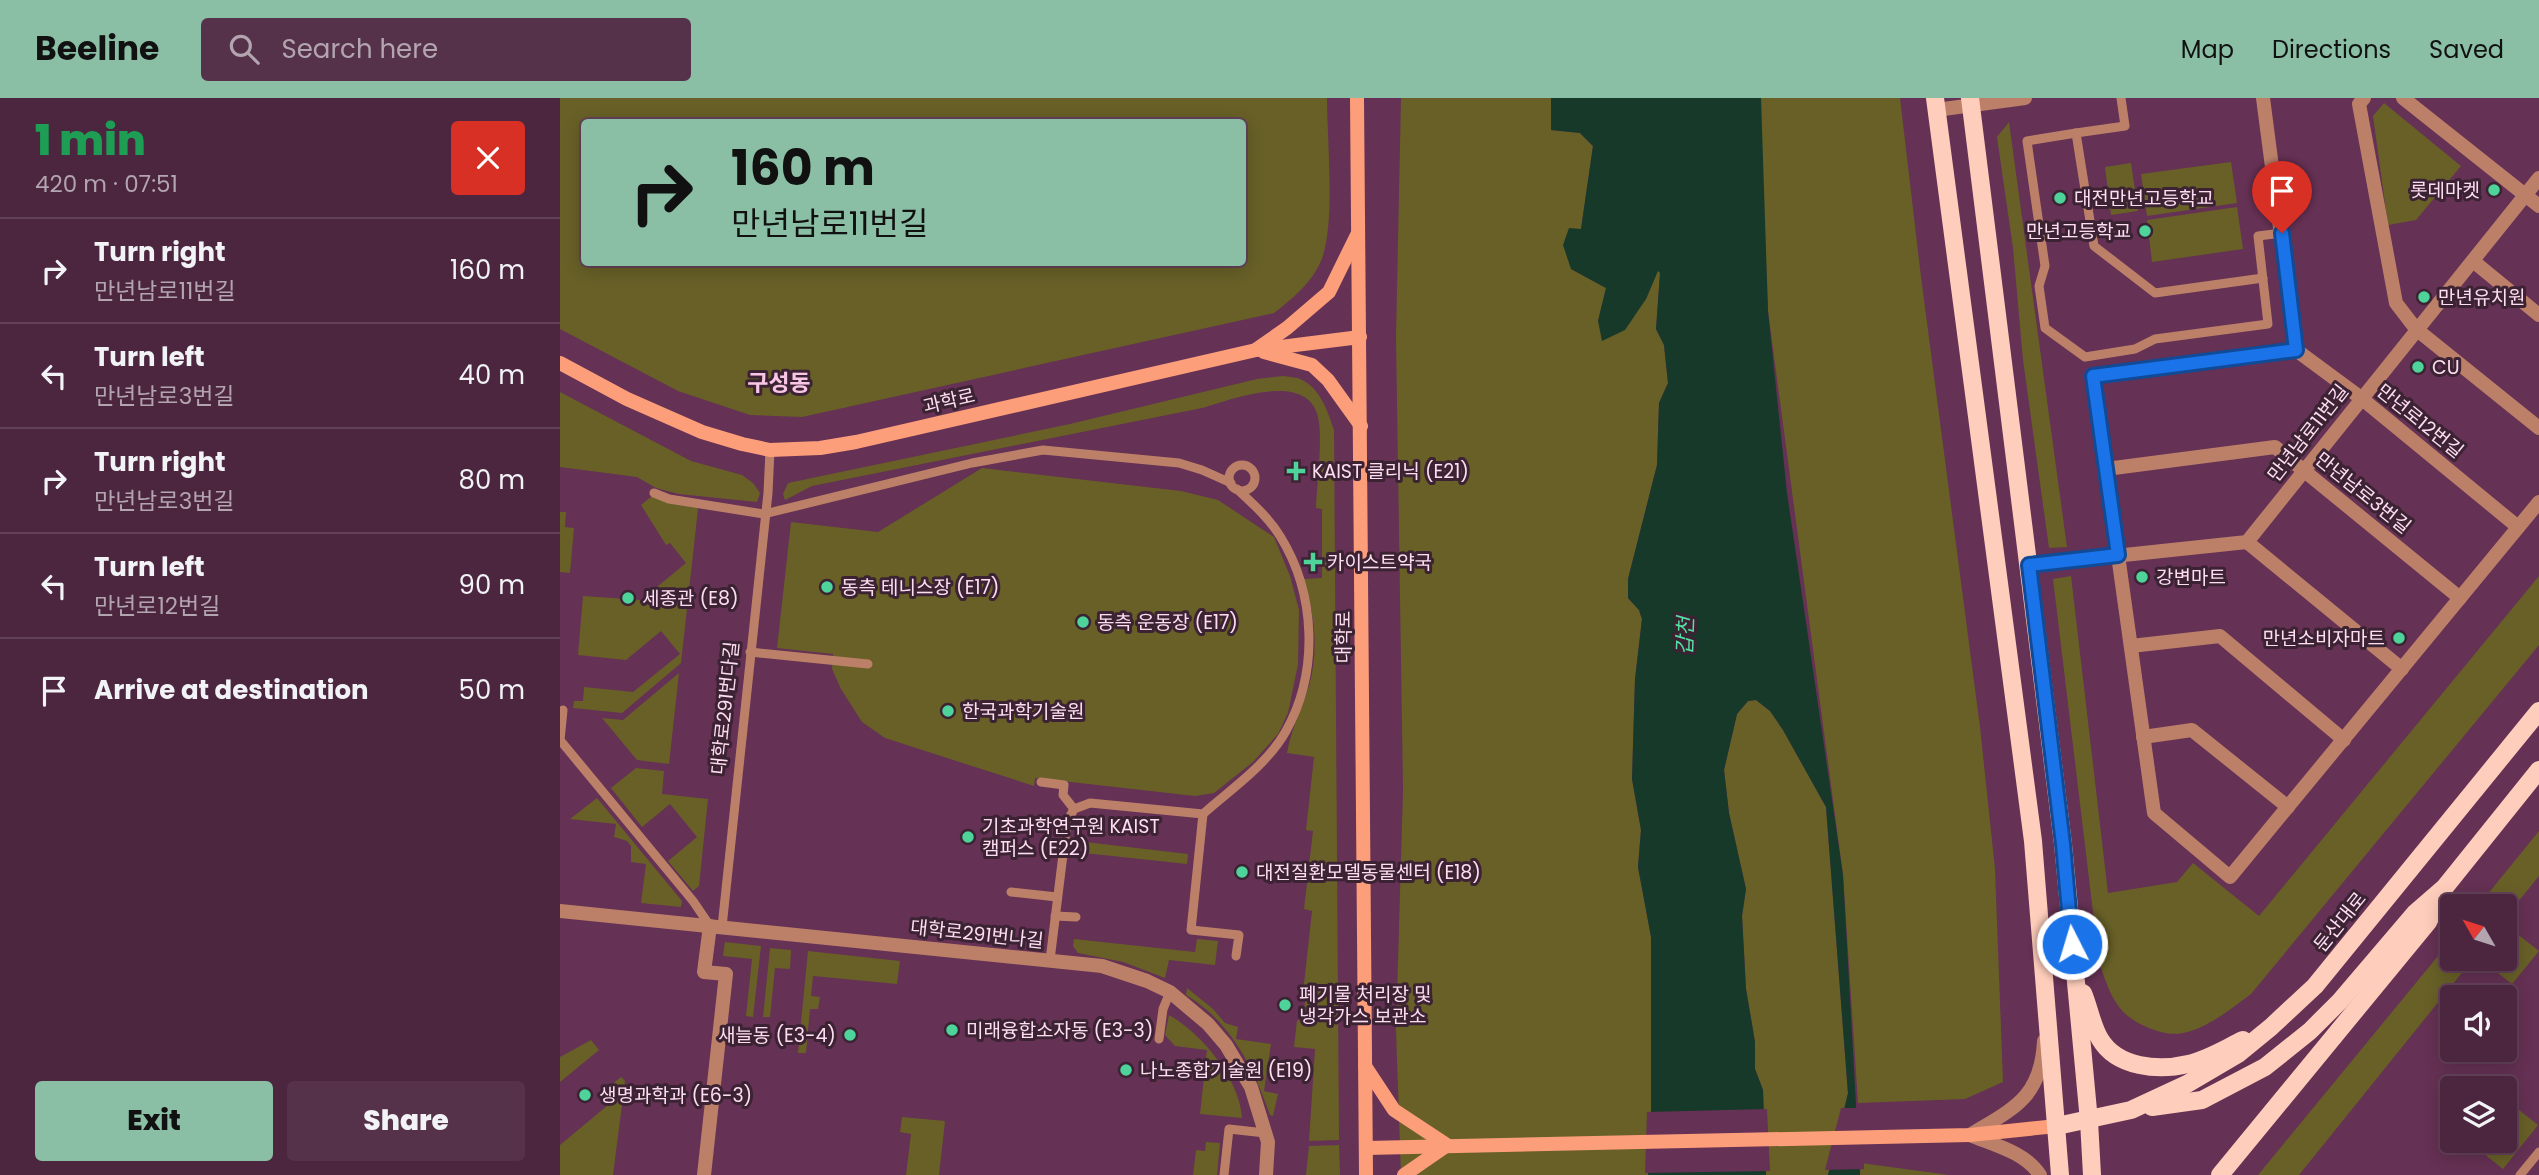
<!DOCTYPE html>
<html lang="en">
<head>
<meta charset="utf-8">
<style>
	body { margin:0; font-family:Poppins,"Noto Sans KR",sans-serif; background:#56314a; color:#f1f3f6; height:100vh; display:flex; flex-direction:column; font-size:26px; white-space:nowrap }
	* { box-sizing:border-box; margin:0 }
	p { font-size:23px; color:#b2a5b0 }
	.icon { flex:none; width:38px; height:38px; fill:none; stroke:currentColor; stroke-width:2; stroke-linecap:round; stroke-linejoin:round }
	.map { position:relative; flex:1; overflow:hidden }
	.details { display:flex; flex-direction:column; background:#4c253f; width:560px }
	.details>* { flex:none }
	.banner { position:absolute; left:21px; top:21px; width:665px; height:147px; border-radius:7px; box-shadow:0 4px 18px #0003,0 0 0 2px #634259; background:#8abfa5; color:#111; overflow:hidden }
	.needle { width:46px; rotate:309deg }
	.fabs { position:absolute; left:1880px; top:796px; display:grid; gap:14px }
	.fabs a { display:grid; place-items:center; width:77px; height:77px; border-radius:7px; background:#4c253f; box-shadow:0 4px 18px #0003,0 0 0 2px #634259; font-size:35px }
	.pin { position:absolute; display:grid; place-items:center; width:60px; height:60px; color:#fff; margin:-72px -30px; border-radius:50% 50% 50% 0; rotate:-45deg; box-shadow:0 0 7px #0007 }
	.pin .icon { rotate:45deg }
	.me { position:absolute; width:77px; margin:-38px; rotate:355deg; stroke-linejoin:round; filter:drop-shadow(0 0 5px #0008) }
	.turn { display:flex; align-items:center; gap:24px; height:147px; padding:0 35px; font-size:32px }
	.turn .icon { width:91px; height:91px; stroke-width:2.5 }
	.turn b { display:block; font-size:49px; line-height:60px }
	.round { display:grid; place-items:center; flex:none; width:74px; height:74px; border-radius:7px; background:#56314a }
	.head { display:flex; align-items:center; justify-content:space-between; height:119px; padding:0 35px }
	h1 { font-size:42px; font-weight:800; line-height:52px; color:#1e9e55 }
	.primary-button { display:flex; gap:14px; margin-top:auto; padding:14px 35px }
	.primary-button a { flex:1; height:80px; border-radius:7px; background:#8abfa5; color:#111; font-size:28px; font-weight:800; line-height:80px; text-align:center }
	.primary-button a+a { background:#56314a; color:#f1f3f6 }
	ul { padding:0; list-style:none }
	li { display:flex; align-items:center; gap:21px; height:105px; padding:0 35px; border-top:2px solid #634259 }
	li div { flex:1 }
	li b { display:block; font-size:26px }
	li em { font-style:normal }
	header { display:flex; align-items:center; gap:42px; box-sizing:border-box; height:98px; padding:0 35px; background:#8abfa5; color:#111 }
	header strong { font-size:33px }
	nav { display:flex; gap:38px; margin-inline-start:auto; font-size:24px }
	.search { width:490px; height:63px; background:#56314a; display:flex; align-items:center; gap:18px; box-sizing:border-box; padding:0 24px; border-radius:7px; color:#b2a5b0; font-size:26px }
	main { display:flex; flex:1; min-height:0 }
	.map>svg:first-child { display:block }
	.green { fill:#686027; fill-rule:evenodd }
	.water { fill:#173929 }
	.pier { fill:#653154 }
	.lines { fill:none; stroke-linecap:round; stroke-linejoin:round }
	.service { stroke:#bc8069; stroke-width:9 }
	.minor { stroke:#bc8069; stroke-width:14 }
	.tertiary { stroke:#bc8069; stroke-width:14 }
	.secondary { stroke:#fd9e7b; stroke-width:14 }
	.primary { stroke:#ffcdbb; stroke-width:18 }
	.route-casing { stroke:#114b97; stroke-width:18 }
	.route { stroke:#1a73e8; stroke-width:12 }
	.poi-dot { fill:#4ed39a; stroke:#3b2333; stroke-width:2.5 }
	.labels { text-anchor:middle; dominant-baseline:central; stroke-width:6; stroke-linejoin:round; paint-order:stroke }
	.poi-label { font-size:19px; fill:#feddf1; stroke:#3b2333; text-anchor:start }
	.street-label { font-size:19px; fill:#feddf1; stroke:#3b2333 }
	.water-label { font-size:21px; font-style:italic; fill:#53e2a4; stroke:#3b2333 }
	.quarter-label { font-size:23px; font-weight:bold; fill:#fac6e6; stroke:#3b2333 }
</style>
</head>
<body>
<header>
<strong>Beeline</strong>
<div class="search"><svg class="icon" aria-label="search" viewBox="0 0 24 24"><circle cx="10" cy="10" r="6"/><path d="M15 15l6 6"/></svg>Search here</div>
<nav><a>Map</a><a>Directions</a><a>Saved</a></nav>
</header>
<main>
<section class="details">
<div class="head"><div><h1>1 min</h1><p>420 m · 07:51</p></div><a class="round" style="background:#d93025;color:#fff"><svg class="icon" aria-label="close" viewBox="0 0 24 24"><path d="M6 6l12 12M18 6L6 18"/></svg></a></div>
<ul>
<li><svg class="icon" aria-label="right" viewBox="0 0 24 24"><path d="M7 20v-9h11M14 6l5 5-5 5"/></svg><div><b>Turn right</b><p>만년남로11번길</p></div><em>160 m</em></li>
<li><svg class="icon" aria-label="left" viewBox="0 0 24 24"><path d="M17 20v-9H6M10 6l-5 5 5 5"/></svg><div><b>Turn left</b><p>만년남로3번길</p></div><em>40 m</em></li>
<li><svg class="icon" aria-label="right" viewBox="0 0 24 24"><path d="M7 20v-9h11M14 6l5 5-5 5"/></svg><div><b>Turn right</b><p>만년남로3번길</p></div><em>80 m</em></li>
<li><svg class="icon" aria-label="left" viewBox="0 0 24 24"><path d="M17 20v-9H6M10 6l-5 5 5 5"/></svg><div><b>Turn left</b><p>만년로12번길</p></div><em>90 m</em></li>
<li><svg class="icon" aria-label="arrive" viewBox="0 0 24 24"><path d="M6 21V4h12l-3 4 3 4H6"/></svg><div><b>Arrive at destination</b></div><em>50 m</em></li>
</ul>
<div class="primary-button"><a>Exit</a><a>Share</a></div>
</section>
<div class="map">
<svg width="1979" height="1077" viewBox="0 0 1979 1077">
	<rect width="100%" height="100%" fill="#653154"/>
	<g class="green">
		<path d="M0,0H767C767,41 776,127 761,163C751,186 733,200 714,215L242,319L190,317L118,293L0,231ZM682,24V164H24V24Z"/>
		<path d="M841,0H991V32L1020,35L1033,48L1021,131L1011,171L1046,190L1038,223L1086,201L1098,172L1100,175L1096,231L1104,247L1108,285L1099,305L1097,367L1068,481V500L1079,512L1082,521L1075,581L1072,681L1081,732L1078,769L1091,839V1057L1088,1077H841L836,933L843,692L836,239Z"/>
		<path d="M1199,0H1340L1361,179L1420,629L1435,771L1443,984L1405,1001L1298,1005L1283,777L1208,213Z"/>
		<path d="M1824,5L1901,68L1856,122L1828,127L1813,18Z"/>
		<path d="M1449,24L1507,449L1489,450L1463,262L1453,150L1437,39Z"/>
		<path d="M1671,64L1677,105L1587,118L1581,76Z"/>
		<path d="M1571,65L1578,113L1551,117L1545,69Z"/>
		<path d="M1677,109L1683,151L1592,164L1587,122Z"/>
		<path d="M723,278C728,279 736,279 740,281C760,289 768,314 774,332L779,1042L749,1043L755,951L734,949L737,922L741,923L746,900L743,895L752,813L744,811L753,733L746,732L754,659L727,655C731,631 742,611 749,588C759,552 755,515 743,481L762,480V411L756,410C757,384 762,348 759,324C752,270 673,301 642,310L252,388L225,402L223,396L228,385L510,326L697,281Z"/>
		<path d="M0,294L131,363L182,377L193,385L200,395L197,404L119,396L96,390L77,379L0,369Z"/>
		<path d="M422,370L621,393L658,402L714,439L730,478L739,512L738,566L728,615L718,636L693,664L654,695L635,698L475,680L474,688L325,640L302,624L281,591L272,571L273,556L217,550L231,424L318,434Z"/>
		<path d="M92,398L138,408V411L121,565L62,615L13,610L14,603H23L24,589L73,594L120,556L101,533L66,562L18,557L23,498L81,502L126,465L110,445L106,447L81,407Z"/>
		<path d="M0,414H6L5,429L14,430L10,475L0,474Z"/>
		<path d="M1511,478L1548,795L1617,784L1633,765L1699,818L1979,478V547L1691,896C1673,909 1653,926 1631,933C1615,938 1604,936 1589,930C1556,917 1550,896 1539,864L1493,481Z"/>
		<path d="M119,575L109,666L77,662L42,620L63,622Z"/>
		<path d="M1196,602L1210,613L1223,632L1266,709L1288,996L1268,1077H1206L1203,992L1195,971V944L1186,891L1182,818L1186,791L1169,715L1164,672L1177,616L1188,603Z"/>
		<path d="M76,670L104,673L102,696L148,701L139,788L133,793L108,763L137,739L110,706L82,729L51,690Z"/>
		<path d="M37,700L122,803L121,809L81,805L86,766L71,764V748L67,743L54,739L56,726L10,721Z"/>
		<path d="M1979,733V778L1944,821V808H1918Z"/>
		<path d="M525,744L628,756L627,766L524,755Z"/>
		<path d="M1947,828L1979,853L1952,886L1920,861H1944V831Z"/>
		<path d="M514,841L635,854L637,841L658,843L655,867L609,862L605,880L563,864L518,855L513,848Z"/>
		<path d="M1892,841V861H1913L1739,1077H1698Z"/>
		<path d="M165,844L201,848L193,919L186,918L192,861L163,858Z"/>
		<path d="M210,850L231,852L230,871L215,870L210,919H203Z"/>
		<path d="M248,853L340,863L337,886L253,878L251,898L260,899L258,911H250L246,955H238Z"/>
		<path d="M627,890L653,911L665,925L678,929L676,941L711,946L704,993L718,996L713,1018L710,1017C694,970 670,923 626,897Z"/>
		<path d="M609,917C641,935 680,981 682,1020L640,1016L647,952L615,948L605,937Z"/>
		<path d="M31,942L39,952L0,984V959Z"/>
		<path d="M61,979L65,983L53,1077H0V1047L54,1002L46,991Z"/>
		<path d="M1944,1000L1978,1027L1943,1071L1908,1043H1944Z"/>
		<path d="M342,1019L385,1023L379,1077H346L351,1036L340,1034Z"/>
		<path d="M646,1044L660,1045L657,1077H633L636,1052L645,1053Z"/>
		<path d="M779,1047L780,1077H746L749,1048Z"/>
		<path d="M1301,1065L1389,1077H1300Z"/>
	</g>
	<path class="water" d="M991,0H1201L1208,213L1227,395L1283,777L1300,1077H1268L1288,995L1266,709L1223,632L1210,613L1196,602L1188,603L1177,616L1164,672L1169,715L1186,791L1182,818L1186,891L1195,944V971L1203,992L1206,1077H1088L1091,1057V839L1078,769L1081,732L1072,681L1075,581L1082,521L1079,512L1068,500V481L1097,367L1099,305L1108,285L1104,247L1096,231L1100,175L1098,173L1086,201L1065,232L1042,243L1038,223L1046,190L1011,171L1003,147L1009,130L1021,131L1033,48L1020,35L991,32Z"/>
	<g class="pier">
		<path d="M1281,1010H1302L1304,1071L1265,1072Z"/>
		<path d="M1207,1011L1210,1073L1085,1075L1087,1014Z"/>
	</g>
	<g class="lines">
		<g class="service">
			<path d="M1561,0L1565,28L1516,35L1534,148L1595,195L1703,180"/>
			<path d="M1516,35L1467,43L1485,168L1479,188L1485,230L1525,259L1575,251L1595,241L1708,226L1698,138L1722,135"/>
			<circle cx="682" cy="380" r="13"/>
			<path d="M94,395L109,401L204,416L412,365L483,352L619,365L642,372L671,385"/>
			<path d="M190,554L308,566"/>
			<path d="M0,642L133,803L150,828"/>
			<path d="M0,642L3,612"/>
			<path d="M481,684L504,687L503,697L514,711"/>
			<path d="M643,716C671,691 707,667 726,633C759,574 756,496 720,438C709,420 692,405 677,391"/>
			<path d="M451,794L497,799"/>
			<path d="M495,818L516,819"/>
			<path d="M162,829L208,395L210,352"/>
			<path d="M490,862L507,724L514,711L530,705L643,716L631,832L679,837L676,858"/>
			<path d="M599,941L603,911L610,894"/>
			<path d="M664,1077L669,1031L705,1035"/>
			<path d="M1960,1077L1979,1054"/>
		</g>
		<g class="minor">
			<path d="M1703,0L1736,252L1801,300L1958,429"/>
			<path d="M1804,0L1799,6L1836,205L1856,231L1979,330"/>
			<path d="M1843,0L1979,108"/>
			<path d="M1913,163L1979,217"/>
			<path d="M1736,252L1533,278L1594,715L1670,779L1979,404"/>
			<path d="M1546,371L1715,349L1900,500"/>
			<path d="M1687,444L1842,571"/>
			<path d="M1469,467L1687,444L1979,80"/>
			<path d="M1571,548L1660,538L1784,642"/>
			<path d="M1583,639L1632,632L1728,709"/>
			<path d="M0,813L542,868L587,883L610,894L648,926L666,947L691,989L708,1044L706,1077"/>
			<path d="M144,1077L166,876L144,874L150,828"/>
		</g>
		<g class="tertiary">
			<path d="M1376,12L1465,0"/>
			<path d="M1410,1037C1454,1010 1481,1000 1484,943"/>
			<path d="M1410,1037C1434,1047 1465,1054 1480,1077"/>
		</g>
		<g class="secondary">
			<path d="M797,0L806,1077"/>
			<path d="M697,251L727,230L769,194L797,137"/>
			<path d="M704,254L752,267L768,282L801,328"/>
			<path d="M0,265L67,301L142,334L182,346L210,352L260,350L296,344L696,252L800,239"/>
			<path d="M805,968L834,1012L887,1047"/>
			<path d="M806,1050L1410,1037L1497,1028"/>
			<path d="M844,1077L886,1048"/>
		</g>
		<g class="primary">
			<path d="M1375,0L1473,743L1500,1077"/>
			<path d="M1410,0L1503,746L1529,1023L1532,1077"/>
			<path d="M1523,895C1529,909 1532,928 1540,941C1557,970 1599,973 1628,966C1647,962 1666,950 1683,942"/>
			<path d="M1592,1009L1642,1002L1705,969L1750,933L1780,903L1855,815L1885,789L1979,672"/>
			<path d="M1497,1028L1571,1012L1627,986L1678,956L1711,929L1755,888L1979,613"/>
			<path d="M1660,1077L1868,824L1881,797"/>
		</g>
	</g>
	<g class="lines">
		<defs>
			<path id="route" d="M1512,846L1503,746L1469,467L1558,457L1533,278L1736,252L1722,135"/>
		</defs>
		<use href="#route" class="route-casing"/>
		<use href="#route" class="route"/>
	</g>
	<g class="poi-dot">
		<circle cx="1934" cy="92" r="7"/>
		<circle cx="1500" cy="100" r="7"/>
		<circle cx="1585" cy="133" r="7"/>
		<circle cx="1864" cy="199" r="7"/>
		<circle cx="1858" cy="269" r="7"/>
		<path d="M732.5 362.5h7v7h7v7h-7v7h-7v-7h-7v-7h7z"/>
		<path d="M749.5 453.5h7v7h7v7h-7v7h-7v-7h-7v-7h7z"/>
		<circle cx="1582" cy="479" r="7"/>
		<circle cx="267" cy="489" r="7"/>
		<circle cx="68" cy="500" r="7"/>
		<circle cx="523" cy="524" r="7"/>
		<circle cx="1839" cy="540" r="7"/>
		<circle cx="388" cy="613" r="7"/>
		<circle cx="408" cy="739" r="7"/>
		<circle cx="682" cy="774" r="7"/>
		<circle cx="725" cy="907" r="7"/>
		<circle cx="392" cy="932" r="7"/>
		<circle cx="290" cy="937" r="7"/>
		<circle cx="566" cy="972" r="7"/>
		<circle cx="25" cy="997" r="7"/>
	</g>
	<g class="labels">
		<g class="poi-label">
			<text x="1920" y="92" text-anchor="end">롯데마켓</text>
			<text x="1514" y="100">대전만년고등학교</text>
			<text x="1571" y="133" text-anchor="end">만년고등학교</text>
			<text x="1878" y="199">만년유치원</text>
			<text x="1872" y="269">CU</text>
			<text x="752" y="373">KAIST 클리닉 (E21)</text>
			<text x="767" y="464">카이스트약국</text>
			<text x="1596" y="479">강변마트</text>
			<text x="281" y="489">동측 테니스장 (E17)</text>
			<text x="82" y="500">세종관 (E8)</text>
			<text x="537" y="524">동측 운동장 (E17)</text>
			<text x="1825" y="540" text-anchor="end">만년소비자마트</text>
			<text x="402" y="613">한국과학기술원</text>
			<text x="422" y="728">기초과학연구원 KAIST<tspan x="422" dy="22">캠퍼스 (E22)</tspan></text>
			<text x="696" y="774">대전질환모델동물센터 (E18)</text>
			<text x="739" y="896">폐기물 처리장 및<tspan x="739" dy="22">냉각가스 보관소</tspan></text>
			<text x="406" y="932">미래융합소자동 (E3-3)</text>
			<text x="276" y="937" text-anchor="end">새늘동 (E3-4)</text>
			<text x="580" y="972">나노종합기술원 (E19)</text>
			<text x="39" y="997">생명과학과 (E6-3)</text>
		</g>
		<g class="street-label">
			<text transform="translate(389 303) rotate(-13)">과학로</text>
			<text transform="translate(1860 323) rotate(39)">만년로12번길</text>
			<text transform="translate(1748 335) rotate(-52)">만년남로11번길</text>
			<text transform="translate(1803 395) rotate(39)">만년남로3번길</text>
			<text transform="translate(783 539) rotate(-90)">대학로</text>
			<text transform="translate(165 610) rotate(-84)">대학로291번다길</text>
			<text transform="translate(1780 824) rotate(-51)">둔산대로</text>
			<text transform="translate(417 836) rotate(6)">대학로291번나길</text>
		</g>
		<g class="water-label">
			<text transform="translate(1125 538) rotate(-88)">갑천</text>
		</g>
		<g class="quarter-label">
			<text x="219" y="285">구성동</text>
		</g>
	</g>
</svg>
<div class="fabs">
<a><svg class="needle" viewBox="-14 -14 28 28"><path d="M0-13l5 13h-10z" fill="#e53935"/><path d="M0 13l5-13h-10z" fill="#b2a5b0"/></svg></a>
<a><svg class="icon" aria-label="sound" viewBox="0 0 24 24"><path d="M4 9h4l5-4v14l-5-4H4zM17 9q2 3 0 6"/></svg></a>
<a><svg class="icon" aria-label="layers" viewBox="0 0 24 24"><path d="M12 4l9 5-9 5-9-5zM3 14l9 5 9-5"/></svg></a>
</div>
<div class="pin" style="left:1722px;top:135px;background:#d93025"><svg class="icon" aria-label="arrive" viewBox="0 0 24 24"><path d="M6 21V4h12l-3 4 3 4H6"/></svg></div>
<svg class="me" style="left:1512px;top:846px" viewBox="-20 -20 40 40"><circle r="17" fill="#1a73e8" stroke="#fff" stroke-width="3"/><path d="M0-11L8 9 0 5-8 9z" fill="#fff"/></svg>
<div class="banner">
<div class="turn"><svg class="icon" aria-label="right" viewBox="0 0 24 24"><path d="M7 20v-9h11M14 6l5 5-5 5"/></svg><div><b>160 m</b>만년남로11번길</div></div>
</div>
</div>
</main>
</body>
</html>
